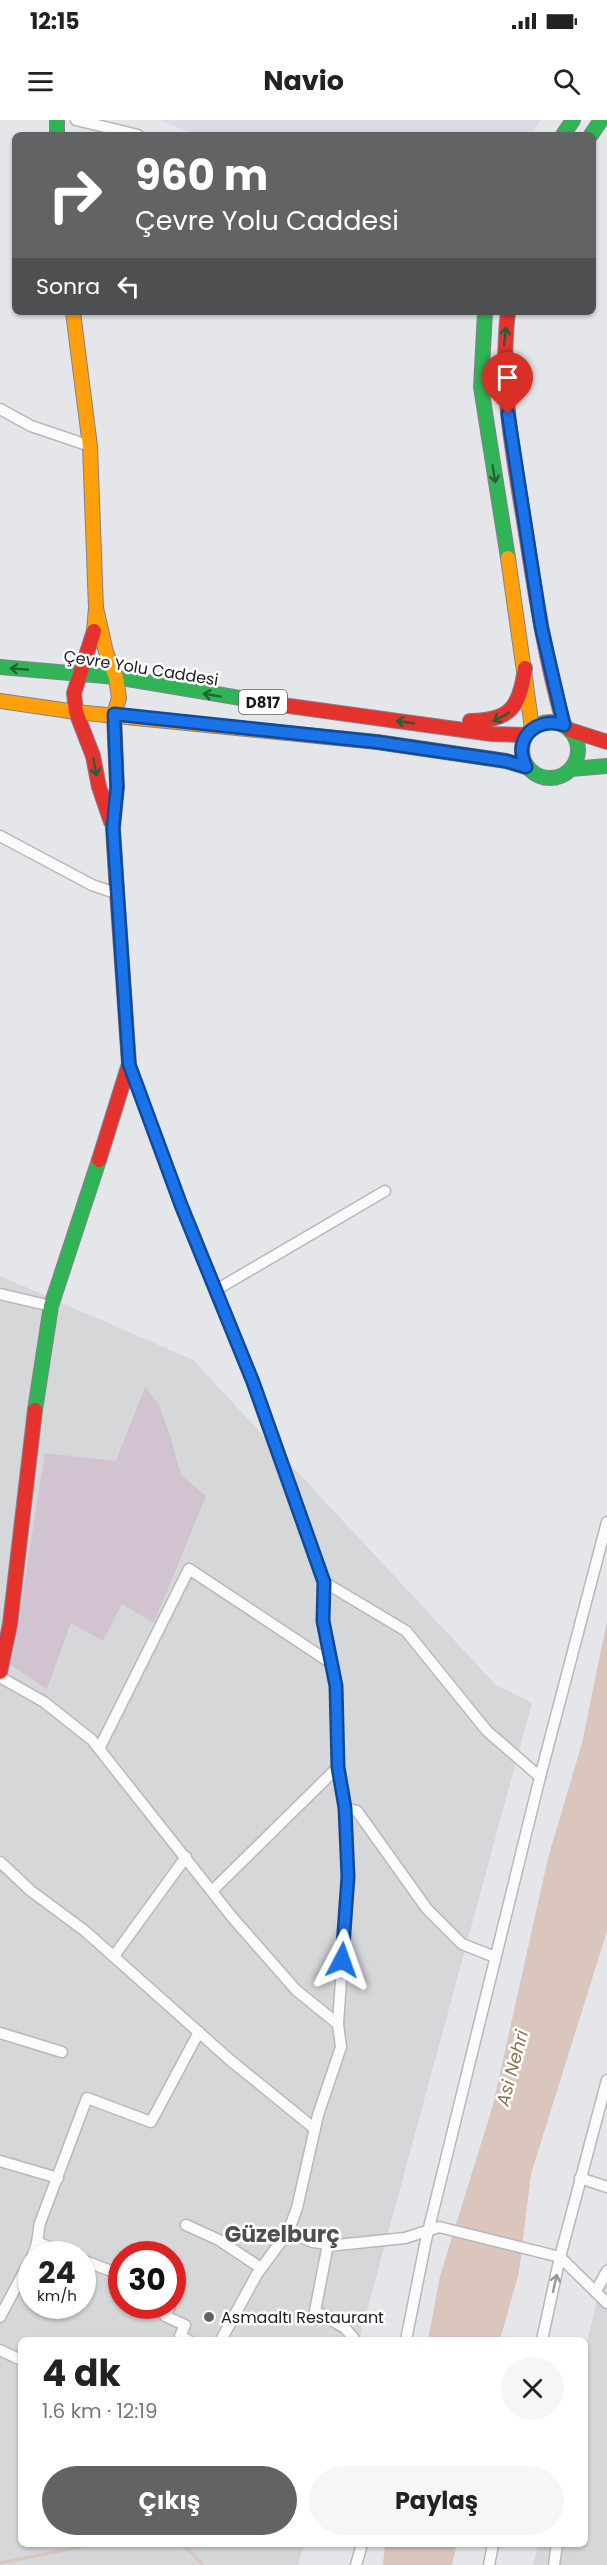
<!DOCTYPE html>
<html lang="tr">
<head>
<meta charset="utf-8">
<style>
	body { margin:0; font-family:Poppins,sans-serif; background:#f6f6f6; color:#222; height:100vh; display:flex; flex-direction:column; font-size:22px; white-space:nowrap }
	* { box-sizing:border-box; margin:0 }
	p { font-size:20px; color:#767676 }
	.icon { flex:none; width:33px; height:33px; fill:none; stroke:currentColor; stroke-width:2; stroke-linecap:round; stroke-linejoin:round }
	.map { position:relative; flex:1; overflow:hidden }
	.drawer { position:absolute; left:18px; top:2217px; width:570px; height:210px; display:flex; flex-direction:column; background:#fff; border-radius:9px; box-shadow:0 2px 4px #0004 }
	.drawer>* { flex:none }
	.hud { position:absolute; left:12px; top:12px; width:584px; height:183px; border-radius:9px; box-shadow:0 2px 4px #0004; background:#626364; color:#fff; overflow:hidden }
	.speed { position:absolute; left:18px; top:2121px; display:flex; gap:12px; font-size:30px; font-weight:700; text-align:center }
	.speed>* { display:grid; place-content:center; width:78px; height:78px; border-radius:50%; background:#fff; box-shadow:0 2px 4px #0004; line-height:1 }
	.speed small { font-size:15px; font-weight:400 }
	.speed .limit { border:9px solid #d22; background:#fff; color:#111 }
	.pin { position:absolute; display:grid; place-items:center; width:51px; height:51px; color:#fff; margin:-62px -26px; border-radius:50% 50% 50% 0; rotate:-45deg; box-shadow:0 0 6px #0007 }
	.pin .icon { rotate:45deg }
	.me { position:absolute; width:66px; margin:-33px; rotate:4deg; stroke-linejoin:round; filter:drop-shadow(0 0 4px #0008) }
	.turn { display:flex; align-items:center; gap:21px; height:126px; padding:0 24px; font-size:27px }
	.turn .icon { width:78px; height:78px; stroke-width:2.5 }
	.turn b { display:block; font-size:42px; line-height:51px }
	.then { display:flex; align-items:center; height:57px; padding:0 24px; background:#0003; gap:12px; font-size:22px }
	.round { display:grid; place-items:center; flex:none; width:63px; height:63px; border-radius:32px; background:#f6f6f6 }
	.head { display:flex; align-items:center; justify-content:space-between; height:102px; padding:0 24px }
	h1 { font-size:36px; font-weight:700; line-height:45px }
	.primary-button { display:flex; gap:12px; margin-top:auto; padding:12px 24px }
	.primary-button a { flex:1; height:69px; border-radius:36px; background:#626364; color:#fff; font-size:24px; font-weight:700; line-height:69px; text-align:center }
	.primary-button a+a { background:#f6f6f6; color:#222 }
	.status { display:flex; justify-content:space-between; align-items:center; height:42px; padding:0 30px; background:#fff; direction:ltr }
	.status svg { height:16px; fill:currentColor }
	header { display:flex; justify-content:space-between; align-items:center; height:78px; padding:0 24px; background:#fff; font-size:27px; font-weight:700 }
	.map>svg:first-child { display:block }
	.residential { fill:#d6d7d9; fill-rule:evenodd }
	.farmland { fill:#dcdae9 }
	.cemetery { fill:#d2c3d0 }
	.water { fill:#dac6bc }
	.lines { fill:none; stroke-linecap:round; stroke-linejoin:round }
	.stream { stroke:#dac6bc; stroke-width:3 }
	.street-casing { stroke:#b8b8ba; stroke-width:13 }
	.fast-casing { stroke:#848092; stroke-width:16 }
	.slow-casing { stroke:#848092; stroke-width:16 }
	.jam-casing { stroke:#848092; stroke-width:16 }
	.street { stroke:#fbfbfc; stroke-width:10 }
	.fast { stroke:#30b455; stroke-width:14 }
	.slow { stroke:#ff9f0a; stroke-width:14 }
	.jam { stroke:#e5322d; stroke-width:14 }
	.oneway { stroke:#256036 }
	.oneway2 { stroke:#979797 }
	.route-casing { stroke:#114b97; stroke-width:15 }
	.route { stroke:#1a73e8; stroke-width:10 }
	.poi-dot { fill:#626364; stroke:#fff; stroke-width:2 }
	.labels { text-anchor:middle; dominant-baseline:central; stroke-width:5; stroke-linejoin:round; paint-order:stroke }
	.shield { fill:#fff; stroke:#606060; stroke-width:1.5 }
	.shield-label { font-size:15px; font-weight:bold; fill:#1c1c1c }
	.street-label { font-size:16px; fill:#1c1c1c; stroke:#fff }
	.poi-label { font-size:16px; fill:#1c1c1c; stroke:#fff; text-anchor:start }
	.water-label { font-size:18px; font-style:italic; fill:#8b734b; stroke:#fff }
	.district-label { font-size:22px; font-weight:bold; fill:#4f4f4f; stroke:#fff }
</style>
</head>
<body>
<div class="status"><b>12:15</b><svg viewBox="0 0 49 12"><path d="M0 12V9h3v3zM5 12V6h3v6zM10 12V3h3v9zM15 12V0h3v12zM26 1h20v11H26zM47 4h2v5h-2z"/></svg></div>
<header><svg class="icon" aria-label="menu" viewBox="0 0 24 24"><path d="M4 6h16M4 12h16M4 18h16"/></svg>Navio<svg class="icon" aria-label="search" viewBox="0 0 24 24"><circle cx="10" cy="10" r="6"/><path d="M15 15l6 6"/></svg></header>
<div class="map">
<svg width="607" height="2445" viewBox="0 0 607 2445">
	<rect width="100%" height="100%" fill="#e5e6ea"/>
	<g class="residential">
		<path d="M0,1156L193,1240L496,1565L532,1583L359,2220H21V2424H304L298,2445H0ZM32,2134H82V2186H32ZM122,2134H172V2186H122Z"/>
		<path d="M607,2140V2445H533L538,2424H585V2230Z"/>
	</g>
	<path class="farmland" d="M160,0H541L529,15H197Z"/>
	<path class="cemetery" d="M145,1267L158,1283L170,1315L181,1355L206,1376L154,1503L122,1484L103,1521L71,1503L47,1569L11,1545L45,1333L116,1341Z"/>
	<g class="water">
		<path d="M607,1501V1811L531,2054L519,2152L500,2220H428L440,2156L493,1985L548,1738L582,1623Z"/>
		<path d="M385,2424H457L452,2445H383Z"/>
	</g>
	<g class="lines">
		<g class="stream">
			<path d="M183,2424L203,2445"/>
			<path d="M0,2443L94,2424"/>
		</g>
		<defs>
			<g id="street">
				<path d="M76,0L138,15"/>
				<path d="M0,289L31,306L90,326"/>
				<path d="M0,716L92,765L118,774"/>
				<path d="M129,944L181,1085L253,1262L324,1462L323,1501L336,1567L338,1647L345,1688L348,1757L338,1904"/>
				<path d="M216,1170L385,1071"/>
				<path d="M0,1174L51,1186"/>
				<path d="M324,1462L406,1511L487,1611L540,1657L426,2120L406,2220"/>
				<path d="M0,1557L44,1582L92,1620L232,1797L296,1870L338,1904L341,1927L318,1995L297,2088L288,2112L257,2154L221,2220"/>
				<path d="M99,1629L189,1449L331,1543"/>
				<path d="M540,1657L607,1402"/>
				<path d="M345,1688L357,1691L427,1789L462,1824L495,1837"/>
				<path d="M0,1742L31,1771L85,1811L230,1940L315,2009"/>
				<path d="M212,1771L338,1647"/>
				<path d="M114,1836L186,1737"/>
				<path d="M0,1913L62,1932"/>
				<path d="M0,2041L58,2058"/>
				<path d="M580,2058L607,2067"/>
				<path d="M186,2105L219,2120L261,2148"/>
				<path d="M288,2112L313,2122L337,2125L405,2118L439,2107L560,2137L607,2183"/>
				<path d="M39,2123L68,2134"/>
				<path d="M328,2124L315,2191L345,2208L355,2220"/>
				<path d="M33,2134C39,2123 37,2115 40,2103L87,1978L151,2002L199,1912"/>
				<path d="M82,2140L122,2155"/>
				<path d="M596,2171L607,2151"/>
				<path d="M172,2174L175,2175L172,2180"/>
				<path d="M170,2186L165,2196L185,2205L180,2216L188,2220"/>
				<path d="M0,2197L32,2137"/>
				<path d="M542,2220L560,2137L607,1960"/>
				<path d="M0,2230L21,2240"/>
				<path d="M356,2445L362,2424"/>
				<path d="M489,2445L493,2424"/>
				<path d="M554,2445L557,2424"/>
			</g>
			<g id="fast">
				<path d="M57,0V15"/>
				<path d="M563,15L573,0"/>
				<path d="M591,15L601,0"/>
				<path d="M485,192L481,267L508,438"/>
				<path d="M0,547L116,557L282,585"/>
				<circle cx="550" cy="630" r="28"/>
				<path d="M571,649L607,646"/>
				<path d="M35,1290L51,1186L99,1040"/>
			</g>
			<g id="slow">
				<path d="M73,192L90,326L96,488L94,511"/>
				<path d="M508,438L532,608"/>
				<path d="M96,488L106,532L116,557L119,578L114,594L117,667L113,708L116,757"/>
				<path d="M0,581L76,592L377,622L506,641L526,647"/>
			</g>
			<g id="jam">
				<path d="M508,192C499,267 514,339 526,413C536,478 546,542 564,605"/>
				<path d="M94,511L74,573L76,592L93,636L99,667L111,702"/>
				<path d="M282,585L492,614L526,615"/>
				<path d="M470,601C510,601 520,587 525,548"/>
				<path d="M570,610L607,622"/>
				<path d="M99,1040L129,944L116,757"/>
				<path d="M0,1552L10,1504L35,1290"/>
			</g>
		</defs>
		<use href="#street" class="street-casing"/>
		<use href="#fast" class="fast-casing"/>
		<use href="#slow" class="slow-casing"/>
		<use href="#jam" class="jam-casing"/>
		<use href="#street" class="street"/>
		<use href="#fast" class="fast"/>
		<use href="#slow" class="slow"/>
		<use href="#jam" class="jam"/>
	</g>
	<defs><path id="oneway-shaft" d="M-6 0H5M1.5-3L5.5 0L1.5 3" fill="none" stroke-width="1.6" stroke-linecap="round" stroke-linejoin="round" transform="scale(1.5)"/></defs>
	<g class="oneway">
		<use href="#oneway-shaft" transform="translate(505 216) rotate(-84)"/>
		<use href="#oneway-shaft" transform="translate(494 354) rotate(81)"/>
		<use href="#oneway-shaft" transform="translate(19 549) rotate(-176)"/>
		<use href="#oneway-shaft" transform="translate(212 575) rotate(-170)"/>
		<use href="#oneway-shaft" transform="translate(501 597) rotate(152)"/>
		<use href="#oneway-shaft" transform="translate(405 602) rotate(-172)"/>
		<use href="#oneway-shaft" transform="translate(95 647) rotate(80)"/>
	</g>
	<use class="oneway2" href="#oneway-shaft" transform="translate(555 2163) rotate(-77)"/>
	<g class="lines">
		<defs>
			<path id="route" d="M342,1840L348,1757L345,1688L338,1647L336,1566L323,1501L324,1462L253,1262L181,1085L129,944L113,708L117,667L114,594L377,622L506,641L526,647C512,620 535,596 564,605L541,506L508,294"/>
		</defs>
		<use href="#route" class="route-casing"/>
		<use href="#route" class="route"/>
	</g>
	<circle class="poi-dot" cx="209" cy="2197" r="6"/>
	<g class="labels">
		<rect class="shield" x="239" y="570" width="48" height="24" rx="4.5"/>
		<g class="shield-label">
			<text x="263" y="582">D817</text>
		</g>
		<g class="street-label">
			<text transform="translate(141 548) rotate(9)">Çevre Yolu Caddesi</text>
		</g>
		<g class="poi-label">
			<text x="221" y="2197">Asmaaltı Restaurant</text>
		</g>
		<g class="water-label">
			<text transform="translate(512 1948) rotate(-75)">Asi Nehri</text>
		</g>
		<g class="district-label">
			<text x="282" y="2114">Güzelburç</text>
		</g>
	</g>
</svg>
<div class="speed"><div>24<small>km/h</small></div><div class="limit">30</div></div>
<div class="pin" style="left:508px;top:294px;background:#d93025"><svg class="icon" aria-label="arrive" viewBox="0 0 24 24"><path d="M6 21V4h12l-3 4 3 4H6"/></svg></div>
<svg class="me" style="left:342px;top:1840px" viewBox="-20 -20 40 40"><path d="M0-17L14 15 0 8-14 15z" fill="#1a73e8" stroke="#fff" stroke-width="4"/></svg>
<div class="hud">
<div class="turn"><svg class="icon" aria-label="right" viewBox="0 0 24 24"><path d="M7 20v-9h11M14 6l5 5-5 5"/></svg><div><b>960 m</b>Çevre Yolu Caddesi</div></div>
<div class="then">Sonra<svg class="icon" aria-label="left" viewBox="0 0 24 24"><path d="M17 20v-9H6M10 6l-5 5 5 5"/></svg></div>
</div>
<section class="drawer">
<div class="head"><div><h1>4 dk</h1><p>1.6 km · 12:19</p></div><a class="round"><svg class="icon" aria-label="close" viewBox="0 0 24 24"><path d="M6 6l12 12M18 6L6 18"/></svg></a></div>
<div class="primary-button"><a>Çıkış</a><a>Paylaş</a></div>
</section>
</div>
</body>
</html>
